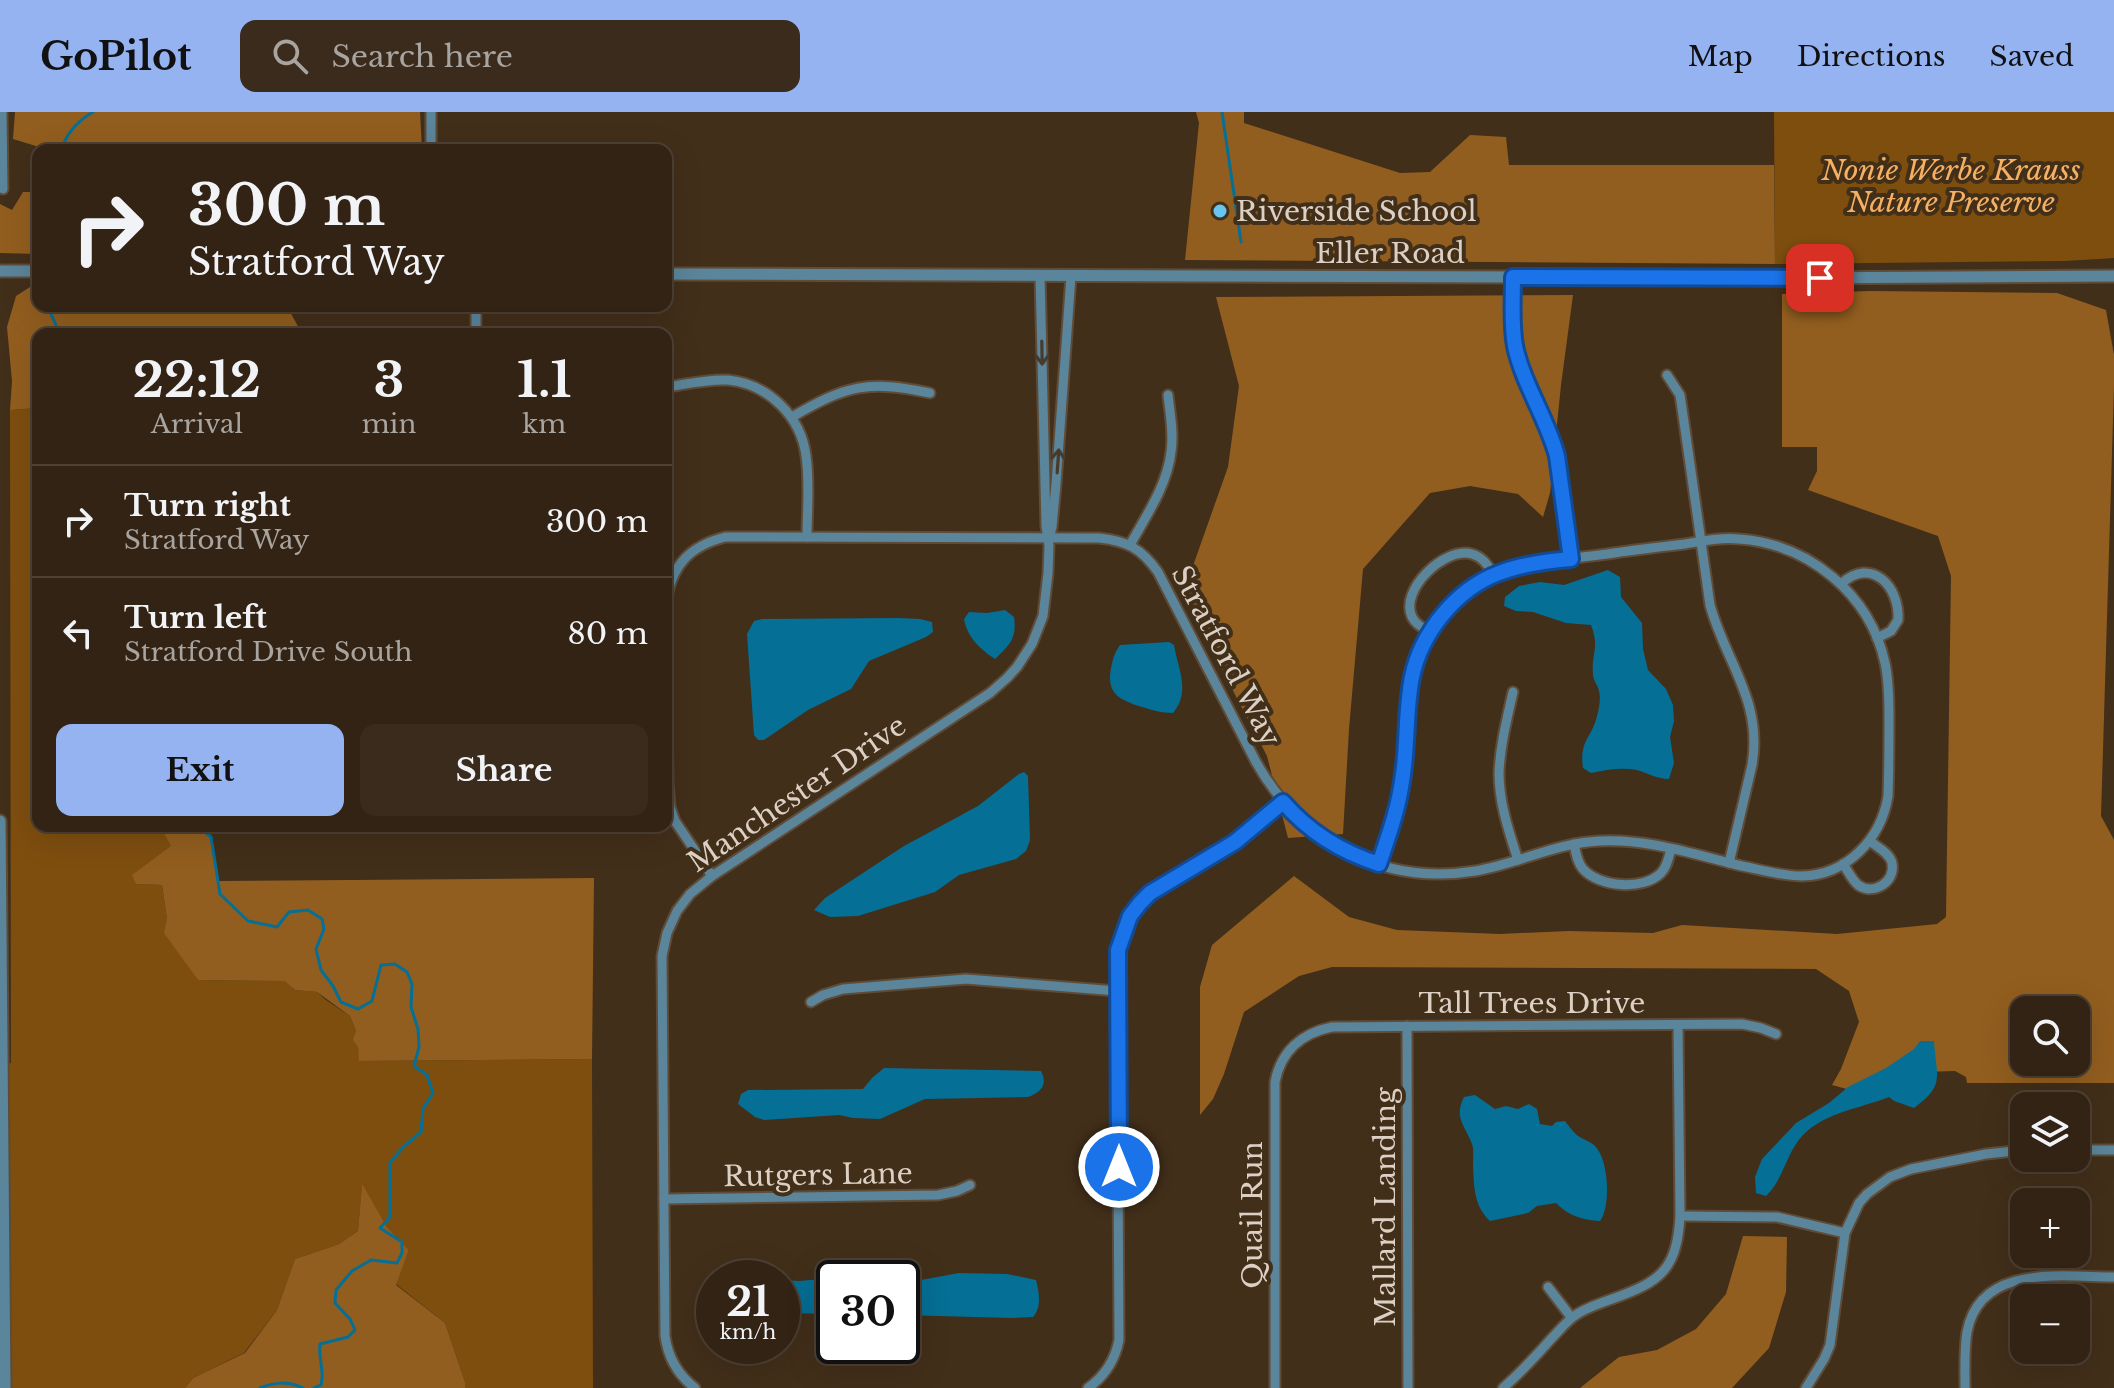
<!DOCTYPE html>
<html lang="en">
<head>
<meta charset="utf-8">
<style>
	body { margin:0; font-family:"Libre Baskerville",serif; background:#3a2b1d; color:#f1f3f6; height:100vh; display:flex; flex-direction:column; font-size:30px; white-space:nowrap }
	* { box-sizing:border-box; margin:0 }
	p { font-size:26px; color:#a8a4a0 }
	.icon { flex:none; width:44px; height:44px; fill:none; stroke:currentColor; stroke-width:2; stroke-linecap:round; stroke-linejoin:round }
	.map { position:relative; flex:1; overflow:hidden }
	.side { position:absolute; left:32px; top:216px; width:640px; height:504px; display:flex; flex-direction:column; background:#322314; border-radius:16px; box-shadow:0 8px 32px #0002,0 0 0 2px #4d4034 }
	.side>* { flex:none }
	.banner { position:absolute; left:32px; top:32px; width:640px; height:168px; border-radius:16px; box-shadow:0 8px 32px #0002,0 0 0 2px #4d4034; background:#322314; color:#f1f3f6; overflow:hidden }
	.fabs { position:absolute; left:2010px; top:884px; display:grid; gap:16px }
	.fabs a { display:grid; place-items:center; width:80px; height:80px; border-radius:16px; background:#322314; box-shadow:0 8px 32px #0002,0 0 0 2px #4d4034; font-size:40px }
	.speed { position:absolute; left:696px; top:1148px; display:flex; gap:16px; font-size:40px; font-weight:700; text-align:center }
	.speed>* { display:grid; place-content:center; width:104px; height:104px; border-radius:50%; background:#322314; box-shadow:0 8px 32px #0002,0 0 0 2px #4d4034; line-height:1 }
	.speed small { font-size:20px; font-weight:400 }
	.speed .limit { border:4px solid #111; border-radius:12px; background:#fff; color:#111 }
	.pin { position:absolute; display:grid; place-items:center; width:68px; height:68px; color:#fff; margin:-34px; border-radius:16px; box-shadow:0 4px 12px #0006 }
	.me { position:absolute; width:88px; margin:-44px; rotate:0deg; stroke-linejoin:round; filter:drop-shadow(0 0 6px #0008) }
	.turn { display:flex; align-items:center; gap:28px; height:168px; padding:0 24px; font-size:36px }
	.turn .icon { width:104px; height:104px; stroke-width:2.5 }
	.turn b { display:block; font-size:56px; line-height:68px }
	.eta { display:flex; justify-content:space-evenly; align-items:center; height:136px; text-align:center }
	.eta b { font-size:48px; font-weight:800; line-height:56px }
	.cta { display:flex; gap:16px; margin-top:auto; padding:16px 24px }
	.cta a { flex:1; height:92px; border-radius:16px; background:#95b2f1; color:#111; font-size:32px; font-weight:800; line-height:92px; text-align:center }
	.cta a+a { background:#3a2b1d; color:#f1f3f6 }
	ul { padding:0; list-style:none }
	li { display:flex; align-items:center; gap:24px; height:112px; padding:0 24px; border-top:2px solid #4d4034 }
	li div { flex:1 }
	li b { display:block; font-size:30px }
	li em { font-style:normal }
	header { display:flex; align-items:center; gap:48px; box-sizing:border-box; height:112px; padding:0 40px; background:#95b2f1; color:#111 }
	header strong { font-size:38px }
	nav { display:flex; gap:44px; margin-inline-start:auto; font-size:28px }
	.search { width:560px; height:72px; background:#3a2b1d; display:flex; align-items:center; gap:20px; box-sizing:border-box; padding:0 28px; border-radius:16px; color:#a8a4a0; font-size:30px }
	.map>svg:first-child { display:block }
	.green { fill:#7e4e0f }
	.forest { fill:#925e1f; fill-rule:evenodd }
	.water { fill:#056f95 }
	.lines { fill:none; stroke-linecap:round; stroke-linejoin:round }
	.stream { stroke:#056f95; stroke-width:3 }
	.minor-casing { stroke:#5e4c38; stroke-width:13 }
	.tertiary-casing { stroke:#5e4c38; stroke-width:15 }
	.minor { stroke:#5b859b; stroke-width:9 }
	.tertiary { stroke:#5b859b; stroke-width:11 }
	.oneway { stroke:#463c2d }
	.route-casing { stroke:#114b97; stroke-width:20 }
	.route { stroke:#1a73e8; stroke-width:14 }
	.poi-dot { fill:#68c4f0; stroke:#422f1a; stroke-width:3 }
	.labels { text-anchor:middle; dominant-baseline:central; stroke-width:8; stroke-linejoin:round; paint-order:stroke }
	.park-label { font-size:28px; font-style:italic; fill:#f6b062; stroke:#422f1a }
	.poi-label { font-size:28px; fill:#dccfc3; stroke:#422f1a; text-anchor:start }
	.street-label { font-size:28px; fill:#dccfc3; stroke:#422f1a }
</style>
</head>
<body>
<header>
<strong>GoPilot</strong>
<div class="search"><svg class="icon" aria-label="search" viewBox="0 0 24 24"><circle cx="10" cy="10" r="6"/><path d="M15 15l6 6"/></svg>Search here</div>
<nav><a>Map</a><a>Directions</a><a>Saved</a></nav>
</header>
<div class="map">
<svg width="2114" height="1276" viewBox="0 0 2114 1276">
	<rect width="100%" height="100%" fill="#422f1a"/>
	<g class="green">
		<path d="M1774,0H2114V146L2065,149L1775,152Z"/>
		<path d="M38,296V714H160L172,734L136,772L162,773L167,807L189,853L198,868L284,869L295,878L317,880L326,888L350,904L356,919L360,949L592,947L593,1276H465V1270L445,1211L396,1172L409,1138L387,1115L362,1074L358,1119L339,1132L295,1147L277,1198L244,1241L193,1266L185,1276H10L7,952L11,951L10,298Z"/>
	</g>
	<g class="forest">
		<path d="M15,0H420L422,38H49L13,27Z"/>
		<path d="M1196,0H1244V11L1400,61L1430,60L1470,23L1506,25L1509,53H1774L1775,152L1185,148L1199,11Z"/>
		<path d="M23,80H38V142L0,141V92L12,98Z"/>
		<path d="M38,174V194H287L302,222H38V296L10,298L12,269L7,215L16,184L30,175Z"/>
		<path d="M1870,179L2057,181L2106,198L2114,243V274L2101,704L2114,728V971H1967L1966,965L1955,959L1920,960L1858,980L1832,973L1841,957L1859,910L1849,879L1816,857L1332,855L1299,864L1244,900L1224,962L1213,987L1200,1003V875L1212,833L1294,764L1349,805L1397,818L1500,822L1569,819L1653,821L1682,813L1837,822L1937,812L1946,805L1951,464L1938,424L1808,378L1817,359V335H1782V182ZM2024,898H2076V950H2024Z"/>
		<path d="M1573,183L1561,273L1550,381L1543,405L1518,382L1470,374L1430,381L1363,457L1349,617L1343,722L1288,726L1267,644L1180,477L1194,451L1228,355L1239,274L1216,185Z"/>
		<path d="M160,714H197L211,725L219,769L594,766L592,947L359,949L358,935L353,928L356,919L350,904L317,880L295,878L284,869L198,868L164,821L167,807L162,773L136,772L132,763L171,734Z"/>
		<path d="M362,1072L387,1115L409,1138L396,1173L445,1211L465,1270V1276H185L193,1266L245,1241L277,1198L295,1147L339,1132L358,1119Z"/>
		<path d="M1743,1124L1787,1125L1786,1180L1769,1236L1732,1276H1580L1619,1245L1657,1238L1696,1217L1726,1182Z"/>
	</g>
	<g class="water">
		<path d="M1608,458L1620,465L1621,485L1642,511L1643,537L1648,558L1666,577L1673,593L1674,609L1670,625L1674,651L1669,667C1657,667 1648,661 1637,658C1621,655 1606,658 1591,661L1583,656C1579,628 1592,626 1597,604C1599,597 1601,586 1599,579C1598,573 1593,569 1593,562C1591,541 1600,537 1591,513L1566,511L1533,500L1516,499L1504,494L1505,485L1519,474L1540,470L1564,473Z"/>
		<path d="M1005,498L1014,505C1017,526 1010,533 995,547C980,537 967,525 964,507L969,500L987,501Z"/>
		<path d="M899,506L920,507L932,510L933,520L926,525L869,549L851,577L808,598L764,628H758L754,623L747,522L754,509L762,507Z"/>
		<path d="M1169,530L1174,533C1178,557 1191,580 1173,601C1162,601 1152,598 1142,595C1120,588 1106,582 1111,556C1113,547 1114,541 1120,533Z"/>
		<path d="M1024,660L1028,664L1030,728L1026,739L1016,747L959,763L935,780L858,804L830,805L814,798L825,786L904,734L978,694L1019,662Z"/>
		<path d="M1920,929H1934C1936,964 1946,973 1914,996L1894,989L1889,985C1859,997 1819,1001 1798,1029C1785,1047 1782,1069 1766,1084L1756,1081L1755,1065L1762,1047L1796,1011L1829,991L1848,975L1886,956L1914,937Z"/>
		<path d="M884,956L1041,959C1048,973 1041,980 1028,985L925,987L880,1007L853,1006L839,1003L764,1008L755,1005L738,992L741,982L748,978L863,977L872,966Z"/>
		<path d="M1475,983L1495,997L1506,994L1518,997L1529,992L1537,997L1540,1012L1552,1014L1556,1010L1565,1009C1569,1014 1573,1020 1578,1024C1584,1028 1590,1029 1595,1034C1609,1048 1611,1094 1600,1109C1582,1108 1569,1104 1556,1091L1537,1094L1528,1101L1490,1109C1473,1093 1474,1073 1473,1051C1473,1045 1474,1037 1472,1032C1466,1015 1453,1006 1464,985Z"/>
		<path d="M959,1161L1007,1162L1036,1168C1039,1180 1042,1195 1033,1205L1012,1206L902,1203V1167L921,1168Z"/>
		<path d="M845,1165L879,1166H834V1202L782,1201V1168L799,1169Z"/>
	</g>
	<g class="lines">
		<g class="stream">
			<path d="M1222,0L1241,130"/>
			<path d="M62,38C66,20 78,9 93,0"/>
			<path d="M50,194L51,202L60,222"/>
			<path d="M197,714L211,725L220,782L248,809L277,815L289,800L308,798L322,807L324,817L316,837L321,858L333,874L341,890L358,897L372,889L381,853L395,852L407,860L412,872L411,895L418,917L419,935L414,954L427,963L433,981L423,997L421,1020L403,1035L390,1051V1105L380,1116L402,1130V1141L397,1151L371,1148L352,1159L336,1178L335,1191L350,1207L355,1218L348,1225L320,1232C318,1248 325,1258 321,1273L314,1276"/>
			<path d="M260,1276C275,1270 288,1269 303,1276"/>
		</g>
		<defs>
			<g id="minor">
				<path d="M2,0L3,77"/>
				<path d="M431,0V38"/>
				<path d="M1513,165C1513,188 1511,212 1515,234C1523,272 1547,306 1557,344L1571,447"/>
				<path d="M476,222V194"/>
				<path d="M1667,263L1680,283L1684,310L1710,493C1726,551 1763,589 1752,653L1729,751"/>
				<path d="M673,274C691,271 709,267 728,268C768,272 801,304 806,344C810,370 807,398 807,425"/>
				<path d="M792,305C847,273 867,268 930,281"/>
				<path d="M1050,423L1052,415L1056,372L1071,164"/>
				<path d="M1130,433C1146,404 1167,374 1171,340C1174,321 1170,302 1168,283"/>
				<path d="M1841,472C1871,444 1900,474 1898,508L1891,519L1877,526"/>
				<path d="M666,488C673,452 690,434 725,425L1099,426C1127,429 1141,436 1158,460L1256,650C1301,730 1383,774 1475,759C1517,752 1556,731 1599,729C1647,726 1696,743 1742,754C1761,758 1782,764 1802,764C1847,763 1881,727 1888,684C1889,658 1889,632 1889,606C1889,588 1889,569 1885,551C1870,482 1809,432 1739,427C1721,425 1703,429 1685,432C1659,435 1633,438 1607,442C1545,450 1485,450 1442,503C1400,555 1413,611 1402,671C1397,698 1388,726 1379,752"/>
				<path d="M1431,520C1424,517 1416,513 1412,505C1399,478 1445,434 1472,442C1483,445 1488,454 1494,463"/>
				<path d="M666,523L668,673L670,695L675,709L712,764"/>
				<path d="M1513,580C1507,607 1500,634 1499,661C1499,691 1509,720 1518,748"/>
				<path d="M1574,732C1576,741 1577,750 1583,757C1599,775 1643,779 1661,761C1667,755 1669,745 1671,737"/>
				<path d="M1843,752C1848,759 1852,768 1858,773C1873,784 1896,770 1892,751C1890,741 1877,735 1870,729"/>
				<path d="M811,890L823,883L843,877L966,867L1117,879"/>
				<path d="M1407,914L1408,1276"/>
				<path d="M2076,1038H2114"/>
				<path d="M664,1087L938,1083L957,1079L970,1073"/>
				<path d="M1680,1104L1777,1105L1845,1121"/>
				<path d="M1548,1175L1571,1205"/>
				<path d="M695,1276C678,1263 668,1245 665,1224L662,844L667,821L677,799L690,782L712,764L990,581L1007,566L1017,555L1032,532L1043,504L1048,461L1049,434L1046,414L1040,163"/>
				<path d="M1088,1276C1105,1264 1115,1248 1119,1228L1117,879C1118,837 1117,811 1150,781L1235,730L1283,690"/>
				<path d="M1275,1276V970C1281,939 1302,921 1332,915L1742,912L1761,916L1776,922"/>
				<path d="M1503,1276C1520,1261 1536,1244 1551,1227C1558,1220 1565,1211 1573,1205C1584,1196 1599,1192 1612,1187C1661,1170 1677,1157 1680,1104L1678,913"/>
				<path d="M1806,1276L1824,1247L1830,1233L1845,1121L1859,1091L1867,1082L1890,1065L1911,1057L1986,1042L2024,1038"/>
				<path d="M1965,1276C1965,1258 1964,1238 1967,1220C1980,1151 2063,1165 2114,1165"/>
			</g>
			<g id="tertiary">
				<path d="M0,159H38"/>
				<path d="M666,162L1792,166L2114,164"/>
				<path d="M0,709L5,1276"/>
			</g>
		</defs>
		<use href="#minor" class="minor-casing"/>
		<use href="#tertiary" class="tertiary-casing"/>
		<use href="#minor" class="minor"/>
		<use href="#tertiary" class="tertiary"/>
	</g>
	<defs><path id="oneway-shaft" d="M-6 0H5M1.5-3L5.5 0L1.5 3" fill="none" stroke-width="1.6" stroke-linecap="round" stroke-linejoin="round" transform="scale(2)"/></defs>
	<g class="oneway">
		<use href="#oneway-shaft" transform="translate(1042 241) rotate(89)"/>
		<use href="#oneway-shaft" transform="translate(1058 349) rotate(-86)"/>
	</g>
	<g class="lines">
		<defs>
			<path id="route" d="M1119,1055L1118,838L1130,804L1140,791L1150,781L1235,730L1283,690C1309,720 1341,740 1379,752C1388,725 1398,698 1402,669C1408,635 1405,600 1412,565C1421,521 1456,477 1499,461C1522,452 1547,449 1571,447L1557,344C1547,306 1523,272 1515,234C1511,212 1513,188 1513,165L1820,166"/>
		</defs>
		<use href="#route" class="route-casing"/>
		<use href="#route" class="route"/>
	</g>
	<circle class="poi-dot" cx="1220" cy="99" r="8"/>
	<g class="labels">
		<g class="park-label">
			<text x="1951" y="58">Nonie Werbe Krauss<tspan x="1951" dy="32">Nature Preserve</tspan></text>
		</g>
		<g class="poi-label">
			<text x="1236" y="99">Riverside School</text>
		</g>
		<g class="street-label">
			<text x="1390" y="141">Eller Road</text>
			<text transform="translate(1226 544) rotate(62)">Stratford Way</text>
			<text transform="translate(797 682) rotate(-34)">Manchester Drive</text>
			<text x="1532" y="891">Tall Trees Drive</text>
			<text transform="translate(818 1063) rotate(-1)">Rutgers Lane</text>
			<text transform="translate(1385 1095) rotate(-90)">Mallard Landing</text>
			<text transform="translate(1252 1103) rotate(-90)">Quail Run</text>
		</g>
	</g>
</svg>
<div class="fabs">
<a><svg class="icon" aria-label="search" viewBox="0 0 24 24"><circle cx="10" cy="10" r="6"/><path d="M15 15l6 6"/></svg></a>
<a><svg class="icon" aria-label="layers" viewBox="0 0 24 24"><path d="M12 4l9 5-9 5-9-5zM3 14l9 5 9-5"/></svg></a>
<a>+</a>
<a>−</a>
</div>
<div class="speed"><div>21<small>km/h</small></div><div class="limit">30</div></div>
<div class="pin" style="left:1820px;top:166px;background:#d93025"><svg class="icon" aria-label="arrive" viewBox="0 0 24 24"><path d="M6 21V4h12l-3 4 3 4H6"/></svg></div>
<svg class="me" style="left:1119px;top:1055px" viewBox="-20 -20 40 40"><circle r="17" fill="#1a73e8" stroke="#fff" stroke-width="3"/><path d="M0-11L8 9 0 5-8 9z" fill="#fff"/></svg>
<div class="banner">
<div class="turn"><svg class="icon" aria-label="right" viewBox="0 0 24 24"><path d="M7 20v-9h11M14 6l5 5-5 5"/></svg><div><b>300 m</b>Stratford Way</div></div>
</div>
<section class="side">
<div class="eta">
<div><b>22:12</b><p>Arrival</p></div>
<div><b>3</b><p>min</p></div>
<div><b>1.1</b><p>km</p></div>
</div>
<ul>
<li><svg class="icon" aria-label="right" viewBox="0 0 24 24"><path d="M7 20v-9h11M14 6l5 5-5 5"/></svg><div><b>Turn right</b><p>Stratford Way</p></div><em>300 m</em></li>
<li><svg class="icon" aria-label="left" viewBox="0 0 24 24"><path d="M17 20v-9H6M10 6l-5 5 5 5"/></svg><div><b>Turn left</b><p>Stratford Drive South</p></div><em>80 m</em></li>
</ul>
<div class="cta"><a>Exit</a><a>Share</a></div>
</section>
</div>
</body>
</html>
